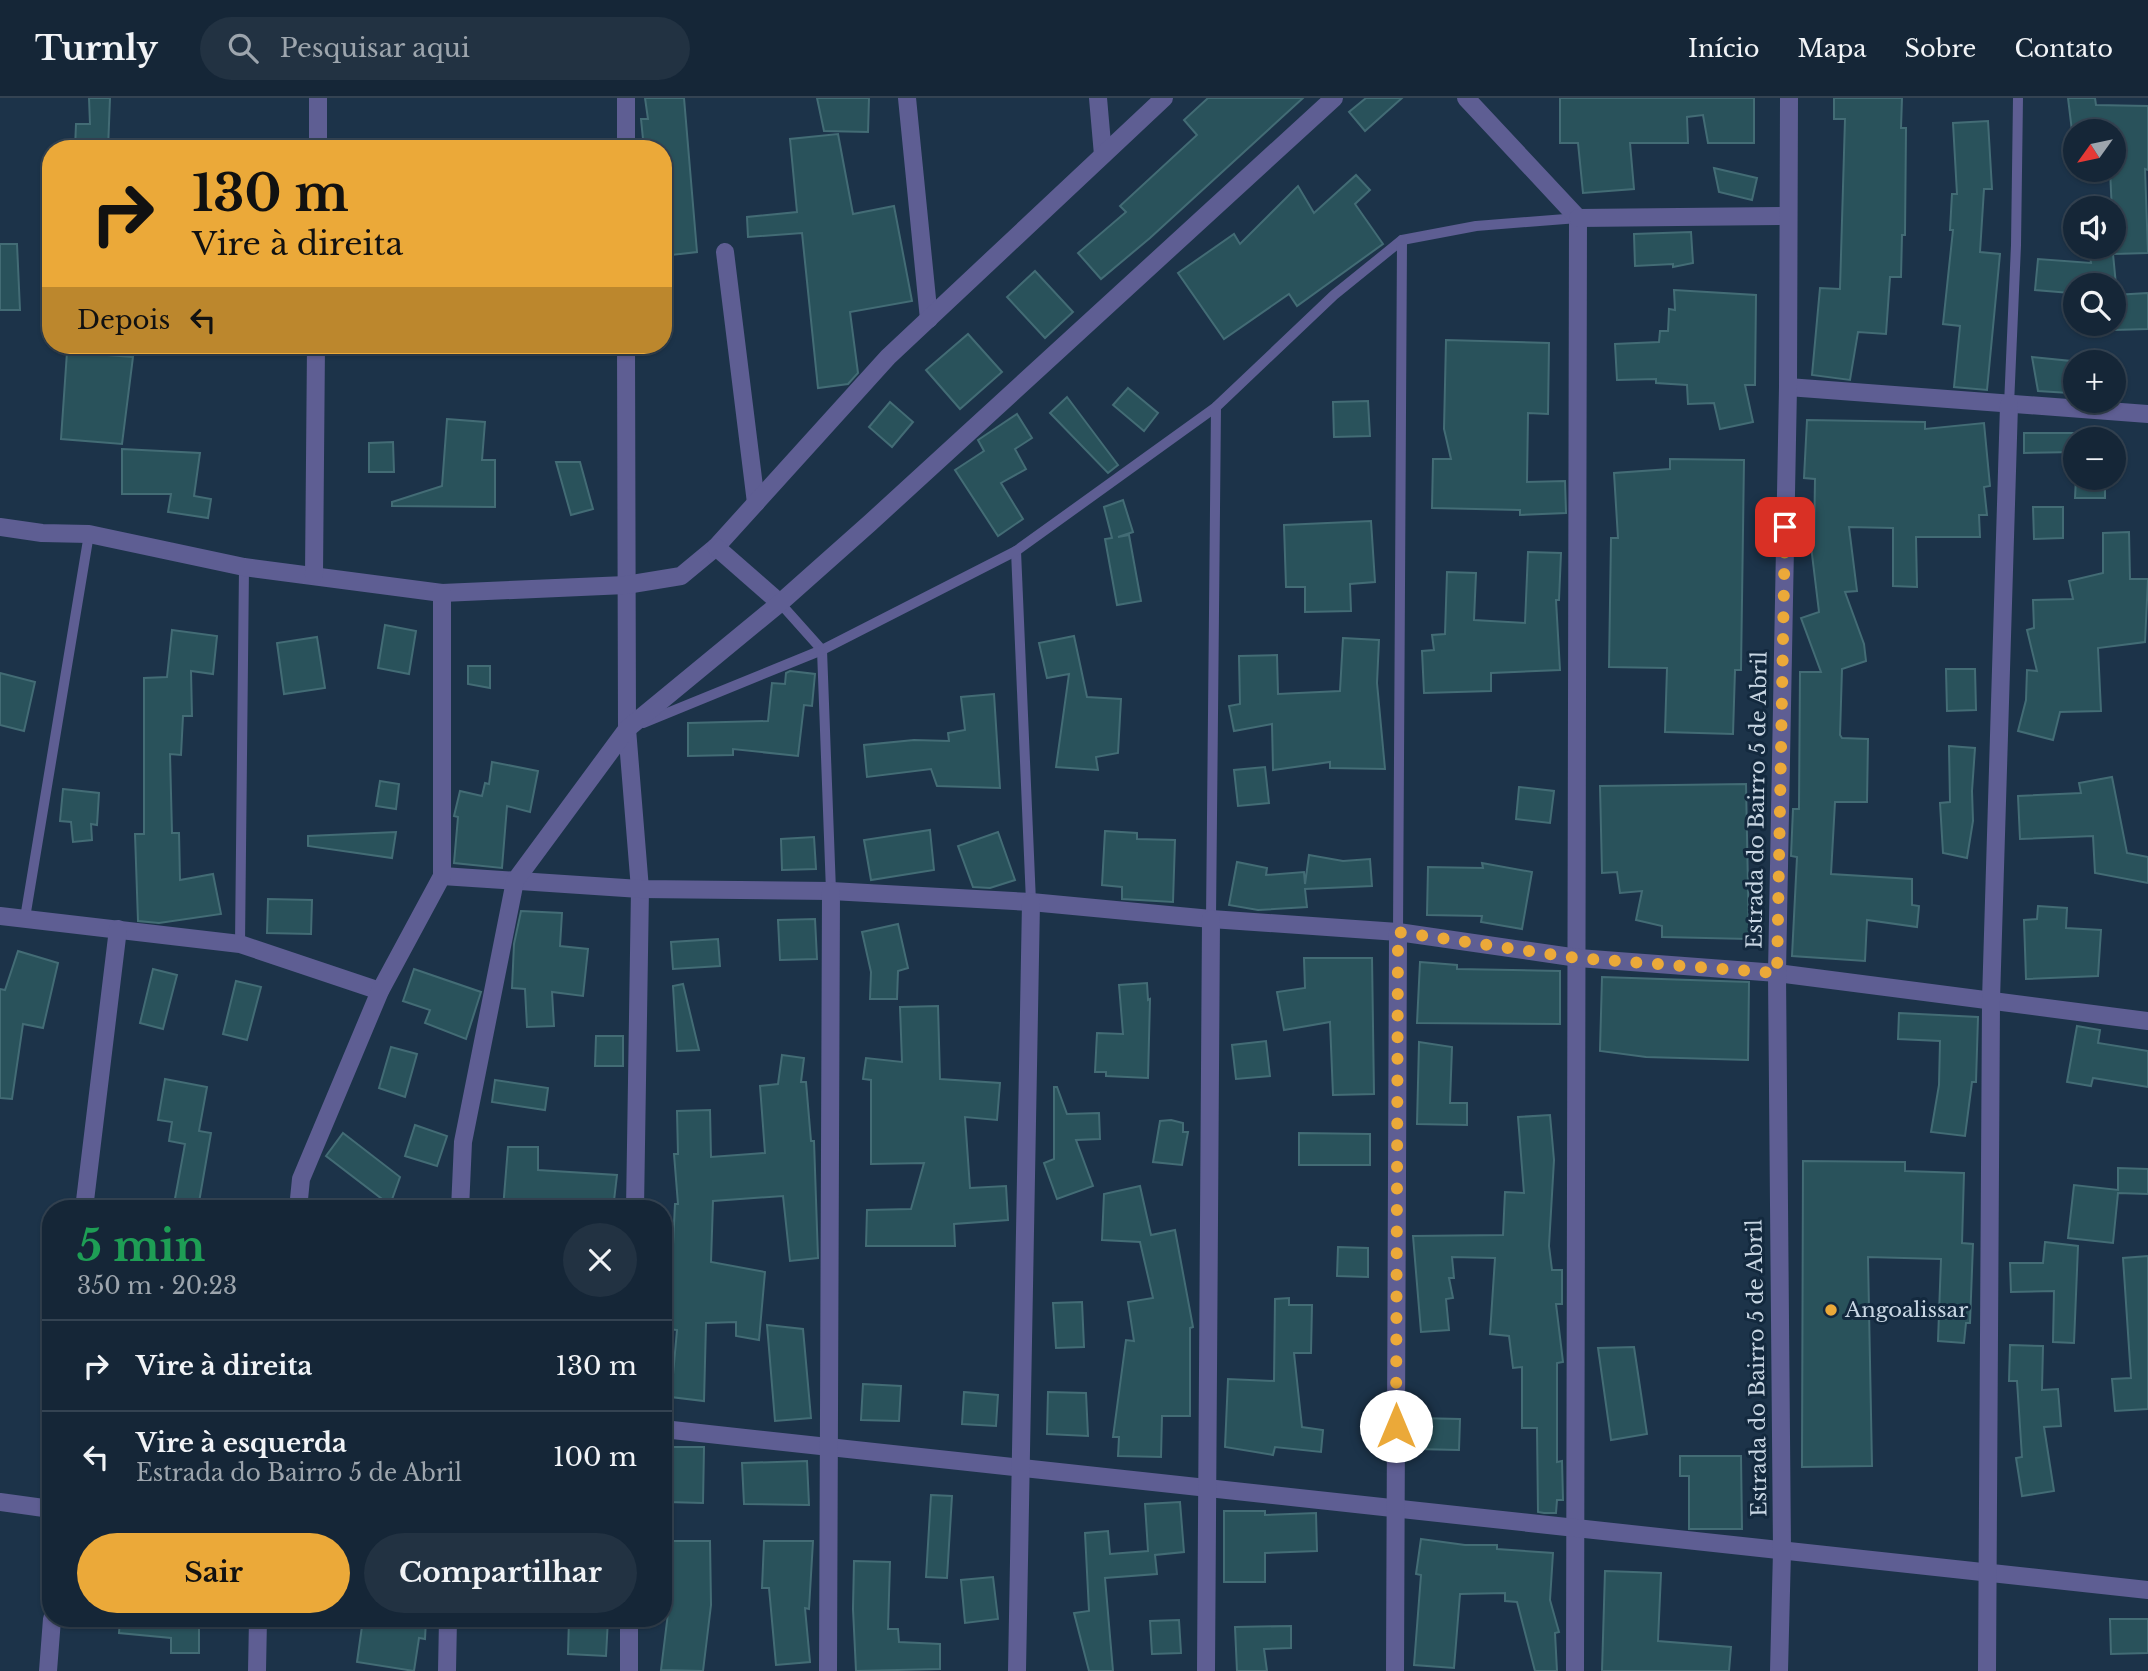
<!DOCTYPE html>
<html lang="pt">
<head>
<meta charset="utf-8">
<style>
	body { margin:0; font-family:"Libre Baskerville",serif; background:#223242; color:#f1f3f6; height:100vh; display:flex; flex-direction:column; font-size:26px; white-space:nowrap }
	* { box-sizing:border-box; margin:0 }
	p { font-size:23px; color:#9da5ad }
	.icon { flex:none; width:38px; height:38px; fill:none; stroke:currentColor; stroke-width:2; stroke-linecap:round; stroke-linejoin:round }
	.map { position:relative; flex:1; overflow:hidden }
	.panel { position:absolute; left:42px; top:1102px; width:630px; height:427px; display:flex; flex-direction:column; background:#152637; border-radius:28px; box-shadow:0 2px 5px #0004,0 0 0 2px #344352 }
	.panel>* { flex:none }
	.guide { position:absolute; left:42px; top:42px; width:630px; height:214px; border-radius:28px; box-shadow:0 2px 5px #0004,0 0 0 2px #344352; background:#eba939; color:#111; overflow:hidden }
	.needle { width:46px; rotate:237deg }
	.tools { position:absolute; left:2063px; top:21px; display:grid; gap:14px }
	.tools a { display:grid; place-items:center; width:63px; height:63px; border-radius:50%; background:#152637; box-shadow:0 2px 5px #0004,0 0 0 2px #344352; font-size:35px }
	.pin { position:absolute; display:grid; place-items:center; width:60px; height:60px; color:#fff; margin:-30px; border-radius:14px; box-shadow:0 4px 10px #0006 }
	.me { position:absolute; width:77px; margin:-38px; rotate:0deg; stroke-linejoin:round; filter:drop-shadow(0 0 5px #0008) }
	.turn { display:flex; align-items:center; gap:24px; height:147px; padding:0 35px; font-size:32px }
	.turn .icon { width:91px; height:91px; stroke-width:2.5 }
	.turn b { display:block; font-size:49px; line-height:60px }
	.then { display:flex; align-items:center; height:66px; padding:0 35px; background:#0003; gap:14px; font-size:26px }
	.round { display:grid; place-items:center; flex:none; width:74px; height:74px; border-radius:37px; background:#223242 }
	.summary { display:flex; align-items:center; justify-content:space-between; height:119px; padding:0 35px }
	h1 { font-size:42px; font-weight:700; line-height:52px; color:#1e9e55 }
	.action { display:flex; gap:14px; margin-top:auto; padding:14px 35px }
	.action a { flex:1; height:80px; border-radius:42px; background:#eba939; color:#111; font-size:28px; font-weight:700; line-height:80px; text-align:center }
	.action a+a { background:#223242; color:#f1f3f6 }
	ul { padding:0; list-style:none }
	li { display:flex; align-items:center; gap:21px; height:91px; padding:0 35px; border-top:2px solid #344352 }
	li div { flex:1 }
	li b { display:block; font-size:26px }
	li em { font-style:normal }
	header { display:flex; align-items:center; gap:42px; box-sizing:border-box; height:98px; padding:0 35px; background:#152637; border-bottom:2px solid #344352 }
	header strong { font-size:33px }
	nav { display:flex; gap:38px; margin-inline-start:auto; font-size:24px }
	.search { width:490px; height:63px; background:#223242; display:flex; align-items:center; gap:18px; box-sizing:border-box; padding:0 24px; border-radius:38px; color:#9da5ad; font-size:26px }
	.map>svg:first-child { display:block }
	.building { fill:#29525b; stroke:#436c75; stroke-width:2 }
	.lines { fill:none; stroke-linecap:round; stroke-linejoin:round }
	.service { stroke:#5e5e93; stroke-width:10 }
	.minor { stroke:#5e5e93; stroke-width:18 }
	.tertiary { stroke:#5e5e93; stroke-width:18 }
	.route { stroke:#eba939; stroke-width:12; stroke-dasharray:0 21.6 }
	.poi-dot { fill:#eba939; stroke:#13293e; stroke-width:2.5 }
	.labels { text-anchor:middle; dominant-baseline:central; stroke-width:6; stroke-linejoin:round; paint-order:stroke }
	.street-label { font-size:21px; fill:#c8d6e3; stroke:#13293e }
	.poi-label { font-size:21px; fill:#c8d6e3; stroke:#13293e; text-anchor:start }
</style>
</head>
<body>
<header>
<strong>Turnly</strong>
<div class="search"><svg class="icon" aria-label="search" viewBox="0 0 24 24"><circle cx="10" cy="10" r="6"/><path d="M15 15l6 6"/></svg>Pesquisar aqui</div>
<nav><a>Início</a><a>Mapa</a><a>Sobre</a><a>Contato</a></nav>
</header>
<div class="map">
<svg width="2148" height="1573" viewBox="0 0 2148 1573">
	<rect width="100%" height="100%" fill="#1c3349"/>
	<g class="building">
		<path d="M89,0H110L108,51H75L76,26H90Z"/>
		<path d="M645,0H684L697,154L663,158V51H644L641,21H648Z"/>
		<path d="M817,0H869L868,34L824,33Z"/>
		<path d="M1208,0H1303L1150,140L1101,181L1078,155L1126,114L1120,108L1197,37L1184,22Z"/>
		<path d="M1366,0H1402L1365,33L1349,14Z"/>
		<path d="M1560,0H1754V45H1708L1703,17L1687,19L1688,45H1630L1634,91L1583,95L1578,45H1560Z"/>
		<path d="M1834,0H1902L1901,30H1906L1905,137H1902L1901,179H1890L1886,236L1858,234L1850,282L1812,277L1820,190L1840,191L1845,21H1834Z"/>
		<path d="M2068,0H2095L2096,7L2148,8V72L2145,71L2148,155L2114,156L2110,72H2114V33H2072Z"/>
		<path d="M1988,23L1992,91H1984L1980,154L2000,156L1987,292L1954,289L1960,228L1943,226L1953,132H1950L1952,96H1957L1953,25Z"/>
		<path d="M838,36L853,116L894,108L912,203L850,214L858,275L848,286L818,290L802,135L748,139L747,119L797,114L790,41Z"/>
		<path d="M1714,70L1757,80L1752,102L1719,94Z"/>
		<path d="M1356,77L1370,92L1355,106L1383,146L1297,208L1289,196L1224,241L1178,175L1234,136L1240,146L1298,88L1314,115Z"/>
		<path d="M1691,134L1693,165L1673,169V166L1635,168L1634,136Z"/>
		<path d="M0,146H17L20,212H0Z"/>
		<path d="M2113,156L2116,187H2071L2070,195L2035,192L2038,161L2091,165L2090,158Z"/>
		<path d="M1035,173L1073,214L1045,240L1007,199Z"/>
		<path d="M1674,192L1756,197L1755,287H1745L1753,324L1720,331L1714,305L1688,306L1687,287L1656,285V281L1617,282L1615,246L1659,244L1660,233H1668L1669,211L1675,212Z"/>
		<path d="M2148,195V231L2114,232V197Z"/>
		<path d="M968,236L1002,274L960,311L926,272Z"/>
		<path d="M1446,242L1549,245L1548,316L1528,315L1527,384L1565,383L1566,415L1520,417V412L1432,410L1433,361H1451L1444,331Z"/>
		<path d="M67,254L133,259L122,346L61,341Z"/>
		<path d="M2032,259L2071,263L2069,295L2038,293Z"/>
		<path d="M1128,290L1158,315L1144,333L1113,307Z"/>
		<path d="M1067,299L1118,367L1108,375L1050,315Z"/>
		<path d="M1368,303L1370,338L1334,339L1333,304Z"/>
		<path d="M890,304L913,324L892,349L869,329Z"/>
		<path d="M1017,316L1032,340L1015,351L1026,371L1001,385L1023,421L998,438L955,372L984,353L978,342Z"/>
		<path d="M447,321L485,324L482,362H495V409L392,408V404L442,388Z"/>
		<path d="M1807,322L1925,324V331L1984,325L1990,388L1984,389L1987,417H1979L1980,439H1916L1917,489L1893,488V430L1849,429L1857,493L1845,494L1864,546L1866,563L1842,571L1840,637L1842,640L1868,641L1867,704H1835L1831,776L1912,781V807L1919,808L1917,829L1867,822L1865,863L1792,858L1797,759L1791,758L1793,711H1799L1800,574H1821L1801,520L1819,514L1811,448L1814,447L1815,381L1804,380Z"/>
		<path d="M2024,335H2076V354L2024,355Z"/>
		<path d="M393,344L394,374H369V345Z"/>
		<path d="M122,351L200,355L194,398L211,401L208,420L168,414L171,396H122Z"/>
		<path d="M1670,361L1744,362L1741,572H1735L1733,636L1665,634L1667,570L1609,569L1611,440H1618L1614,375L1670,371Z"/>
		<path d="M556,364H580L593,411L571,417Z"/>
		<path d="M2076,380H2105V400H2075Z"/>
		<path d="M1123,402L1133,434L1118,439L1129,437L1141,503L1117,507L1105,441L1112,440L1104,409Z"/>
		<path d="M2033,409H2063V440L2034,441Z"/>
		<path d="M1371,423L1375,484L1350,486L1351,513L1305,514V489H1286L1284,427Z"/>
		<path d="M2129,434L2130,481H2148L2145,544L2098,550L2101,613L2060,614L2053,642L2018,633L2026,602L2027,572L2037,573L2027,532L2034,530L2033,502L2073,501L2069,483L2103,475V435Z"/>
		<path d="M1528,454L1561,455L1559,502H1556L1560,572L1491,575V593L1424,595L1422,553L1434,552L1432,537L1445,536L1447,474L1476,475L1474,522L1525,525Z"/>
		<path d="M385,527L416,533L409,576L378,570Z"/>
		<path d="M172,532L217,538L213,576L191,573L192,618H183L181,657L170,656L172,735H179L180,782L213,776L221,816L159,825L138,823L135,736H144V580L167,579Z"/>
		<path d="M1074,538L1087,599L1121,601L1118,655L1096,659L1098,672L1056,669L1069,576L1047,580L1039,545Z"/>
		<path d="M317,539L325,590L284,596L277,545Z"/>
		<path d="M1343,540L1379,542L1377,585L1385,671L1330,670V664L1273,672L1272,626L1234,633L1229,608L1240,606L1239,558L1277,557L1278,596L1340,593Z"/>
		<path d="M468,568H490V590L468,586Z"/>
		<path d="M1946,571H1975L1976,612L1947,613Z"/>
		<path d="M790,573L815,576L812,608L804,607L798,658L733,651V657L688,658V625L768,623L772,585L785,586L786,575Z"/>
		<path d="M0,575L35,584L24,633L0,627Z"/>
		<path d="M994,596L1000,690L937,688L931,671L867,679L864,647L914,642L949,643L948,635L965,632L961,599Z"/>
		<path d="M1949,648L1975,650L1972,693L1973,723L1967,760L1943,755L1940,705L1950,704Z"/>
		<path d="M492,664L538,673L530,714L507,708L502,770L454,765L458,719L454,718L460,693L482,698L485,685L489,686Z"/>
		<path d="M1265,669L1269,705L1238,708L1234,672Z"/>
		<path d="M2112,679L2127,755L2148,759V785L2095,775L2093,738L2020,741L2018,698L2081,695L2079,685Z"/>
		<path d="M380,683L399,686L396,711L376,708Z"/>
		<path d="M1746,686L1749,841L1662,839V828L1636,822L1642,793L1620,795L1617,774L1602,775L1600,688Z"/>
		<path d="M1519,689L1554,693L1550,725L1516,721Z"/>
		<path d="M63,691L99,695L97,727L91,726L92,742L73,744L71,724L60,723Z"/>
		<path d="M930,732L934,772L871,782L864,742Z"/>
		<path d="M1105,733L1137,735V741L1175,742L1173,804L1122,801V789L1102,787Z"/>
		<path d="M396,734L392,760L308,748V738Z"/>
		<path d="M998,734L1015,782L990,790L973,789L958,748Z"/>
		<path d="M814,739L816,771L782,772L781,741Z"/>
		<path d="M1309,757L1343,763L1370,761L1372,788L1305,791L1307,809L1258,812L1229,807L1237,764L1267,770L1266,777L1304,774L1305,786Z"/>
		<path d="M1482,765L1532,774L1522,831L1481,824L1482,818L1427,817L1428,769L1483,770Z"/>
		<path d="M268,801L312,802L311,836L267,835Z"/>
		<path d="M2038,808L2067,810L2066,830L2101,832L2098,878L2026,881L2024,822L2037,821Z"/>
		<path d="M521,813L562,815L560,848L588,851L583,898L552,894L554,928L527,929L525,891L512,890L514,846Z"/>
		<path d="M815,821L817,861L780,862L778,822Z"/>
		<path d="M898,826L908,870L898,873L897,901H870L871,874L862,834Z"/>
		<path d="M718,841L720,868L673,871L671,844Z"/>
		<path d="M18,853L58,865L43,930L23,926L12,1001L0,1000V891L5,892Z"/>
		<path d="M1304,860H1372L1374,996L1333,997L1330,924L1284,932L1277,894L1305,890Z"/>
		<path d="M1420,864L1457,867V871L1560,873V926L1417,925Z"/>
		<path d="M153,871L177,877L163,931L140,925Z"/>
		<path d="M414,871L481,894L466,941L425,925L430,912L403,903Z"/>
		<path d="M1602,879L1749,884L1748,962L1646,959L1600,953Z"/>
		<path d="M236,883L261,889L247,942L223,936Z"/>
		<path d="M1147,885L1148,902L1150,901L1148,980L1106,978V974H1095L1097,935L1123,936L1119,887Z"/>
		<path d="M683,886L699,952L677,953L673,888Z"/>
		<path d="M938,908L940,981L1000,985L997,1022L965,1019L970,1090L1006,1088L1008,1122L954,1126L955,1148H866L867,1112L911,1111L924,1065L871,1066V982L863,981L866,960L902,964L900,909Z"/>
		<path d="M1899,915L1978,919L1976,984H1972L1965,1038L1931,1034L1939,987L1940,943L1898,941Z"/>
		<path d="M2077,928L2100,932L2098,945L2148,953V989L2093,980L2091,988L2067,984Z"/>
		<path d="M596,938H623V968H595Z"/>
		<path d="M1266,943L1270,978L1236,981L1232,947Z"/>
		<path d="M1419,944L1452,949L1450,1005H1467V1027L1417,1026Z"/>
		<path d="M391,949L417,956L405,999L379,990Z"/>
		<path d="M782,957L804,960L801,984H806L811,1043H814L818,1160L790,1163L783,1098L713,1103L711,1164L765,1174L759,1242L736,1238V1224L706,1225L704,1303L671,1299L677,1232L669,1231L675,1106H678L674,1056H678L677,1013L710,1012L711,1059L765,1055L760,988L778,986Z"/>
		<path d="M165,981L207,989L199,1033L211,1035L198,1110L174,1106L185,1046L169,1043L172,1024L158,1022Z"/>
		<path d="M495,982L548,990L545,1012L492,1004Z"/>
		<path d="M1054,989H1057L1067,1016L1099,1015L1100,1041L1076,1042L1093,1088L1057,1101L1044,1065L1054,1061Z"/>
		<path d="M1550,1017L1554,1062L1549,1148L1552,1172H1562V1206H1556L1563,1264L1557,1265V1364L1562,1363L1563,1402H1557L1556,1415H1544L1538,1414L1537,1330H1522V1269L1513,1270L1509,1238L1490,1236L1495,1160L1452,1159L1454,1180H1449L1453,1200L1446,1201L1449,1232L1421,1234L1413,1138L1503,1137L1505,1094L1524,1095L1518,1019Z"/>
		<path d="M1171,1022L1183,1025V1034H1188L1182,1067L1153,1064L1160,1023Z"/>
		<path d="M415,1027L447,1038L437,1068L405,1058Z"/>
		<path d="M343,1035L400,1079L390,1107L326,1058Z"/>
		<path d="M1299,1035L1370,1036V1067H1299Z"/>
		<path d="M508,1049H538V1072L617,1077L613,1111H503Z"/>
		<path d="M1803,1063L1905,1064V1073L1964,1075L1962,1145L1973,1146L1970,1225H1966L1964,1245L1938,1243L1941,1161L1868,1159L1872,1368L1802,1369Z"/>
		<path d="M2118,1070L2148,1071V1096L2118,1095L2113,1145L2068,1140L2074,1087L2118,1092Z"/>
		<path d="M1140,1088L1151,1137L1175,1132L1193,1229L1190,1230V1318H1162L1161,1359L1118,1358L1119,1339H1113L1126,1242L1134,1243L1128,1204L1153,1200L1140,1144L1102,1142L1104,1096Z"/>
		<path d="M2045,1144L2078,1148L2074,1245L2053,1244L2054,1193L2011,1194L2010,1165H2043Z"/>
		<path d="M1338,1149L1368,1150V1179L1337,1178Z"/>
		<path d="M2148,1158V1311L2115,1313L2112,1281L2131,1280L2123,1160Z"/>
		<path d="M1289,1200V1207H1312L1311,1255H1294L1302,1329L1323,1332L1321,1354L1275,1349L1273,1357L1225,1349L1228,1281L1274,1283L1275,1201Z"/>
		<path d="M1082,1204L1084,1249L1056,1250L1053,1205Z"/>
		<path d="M767,1227L803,1231L811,1320L775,1323Z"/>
		<path d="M2010,1247L2043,1248L2042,1292L2058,1291L2061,1328L2044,1329L2054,1393L2022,1398L2016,1360L2022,1359L2017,1283H2009Z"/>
		<path d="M1634,1249L1647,1336L1611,1342L1598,1250Z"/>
		<path d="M863,1286L901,1288L899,1323L861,1322Z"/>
		<path d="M964,1294L998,1297L996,1328L962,1326Z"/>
		<path d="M1048,1294L1086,1295L1088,1338L1047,1336Z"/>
		<path d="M1417,1320L1460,1321L1459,1352L1416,1351Z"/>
		<path d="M668,1349H704L703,1405L667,1404Z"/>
		<path d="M1680,1358H1741L1742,1431H1689V1378H1680Z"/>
		<path d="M807,1363L809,1407L744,1406L742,1365Z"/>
		<path d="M931,1397L952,1398L947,1480L926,1479Z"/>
		<path d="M1180,1404L1184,1454L1155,1457L1157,1476L1105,1480L1113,1573H1089L1074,1515L1089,1513L1085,1435L1108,1433L1110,1456L1148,1453L1145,1406Z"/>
		<path d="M1224,1413H1265V1417L1316,1415L1317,1453L1265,1455V1484H1224Z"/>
		<path d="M1421,1441L1465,1447H1497V1451L1553,1455L1550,1502L1559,1534L1555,1535L1557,1573H1535L1517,1504L1505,1503V1495L1460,1496L1454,1570L1414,1567L1421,1477L1416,1476Z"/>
		<path d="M667,1443H710L711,1507L703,1573L661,1572L670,1499H667Z"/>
		<path d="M764,1443H813L809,1511L805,1510L810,1564L776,1567L769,1490H762Z"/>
		<path d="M854,1463L890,1464L888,1531H898L899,1544L940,1546V1571L856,1573L853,1511Z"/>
		<path d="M1605,1473L1661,1475L1658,1543L1731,1549L1729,1573H1602Z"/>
		<path d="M993,1479L998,1521L965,1525L961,1482Z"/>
		<path d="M120,1521H199V1555H171V1540L119,1535Z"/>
		<path d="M363,1521H426L425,1541L419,1540L414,1573L357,1564Z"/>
		<path d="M569,1521H608L606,1558L568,1556Z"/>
		<path d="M2110,1521H2148V1555L2111,1556Z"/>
		<path d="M1179,1522L1181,1555L1152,1556L1150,1523Z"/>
		<path d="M1291,1528V1550L1264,1551L1267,1573H1237L1235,1529Z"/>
	</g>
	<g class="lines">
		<g class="service">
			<path d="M2009,307L2016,147L2018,0"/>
			<path d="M1016,453L1031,804"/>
			<path d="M780,505L822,552L831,793"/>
			<path d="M643,625L822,552L1016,453L1216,309L1334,197L1402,142L1476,128L1578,120"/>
			<path d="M25,820L89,436"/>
			<path d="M1211,821L1216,309"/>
			<path d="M1398,834L1402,142"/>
			<path d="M240,846L244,469"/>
		</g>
		<g class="minor">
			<path d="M626,0V51"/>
			<path d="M907,0L929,221"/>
			<path d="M1098,0L1103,57"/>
			<path d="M1466,0L1578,120L1575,1573"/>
			<path d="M318,51V0"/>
			<path d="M1578,120L1787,118"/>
			<path d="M725,154L756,405"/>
			<path d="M626,247L627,631L640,791L635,1111"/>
			<path d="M1788,289L2148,316"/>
			<path d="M0,429L42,435L89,436L244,469L442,495L626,487L681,478L716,449L888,259L1164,0"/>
			<path d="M716,449L780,505"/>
			<path d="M314,477L316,247"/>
			<path d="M442,778L640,791L831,793L1031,804L1211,821L1398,834L1578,860L1777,875L2148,923"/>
			<path d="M0,818L240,846L380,893"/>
			<path d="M84,1111L118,831"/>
			<path d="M298,1111L301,1081L380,893L442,778V495"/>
			<path d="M460,1111L463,1044L515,783L627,631L780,505L870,425L1334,0"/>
			<path d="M663,1331L2148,1492"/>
			<path d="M0,1404L51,1411"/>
			<path d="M48,1573L52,1521"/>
			<path d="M257,1573L258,1521"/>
			<path d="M447,1573L448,1521"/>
			<path d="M629,1573V1521"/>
			<path d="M828,1573L831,793"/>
			<path d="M1017,1573L1031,804"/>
			<path d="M1206,1573L1211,821"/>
			<path d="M1395,1573L1398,834"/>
			<path d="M1987,1573L1991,902L2009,307"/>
		</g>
		<path class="tertiary" d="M1779,1573L1782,1453L1777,875L1788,289L1789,0"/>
	</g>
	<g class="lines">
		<path class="route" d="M1396,1328L1398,834L1577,860L1777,875L1785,429"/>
	</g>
	<circle class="poi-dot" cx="1831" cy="1212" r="7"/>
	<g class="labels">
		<g class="street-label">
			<text transform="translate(1757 702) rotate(-89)">Estrada do Bairro 5 de Abril</text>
			<text transform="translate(1757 1270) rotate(-91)">Estrada do Bairro 5 de Abril</text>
		</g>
		<g class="poi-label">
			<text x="1845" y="1212">Angoalissar</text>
		</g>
	</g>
</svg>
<div class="tools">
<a><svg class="needle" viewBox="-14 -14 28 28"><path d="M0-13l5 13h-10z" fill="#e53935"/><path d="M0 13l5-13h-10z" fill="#9da5ad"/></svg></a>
<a><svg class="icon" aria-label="sound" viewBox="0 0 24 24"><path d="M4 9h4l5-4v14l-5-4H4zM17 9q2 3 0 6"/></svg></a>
<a><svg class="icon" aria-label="search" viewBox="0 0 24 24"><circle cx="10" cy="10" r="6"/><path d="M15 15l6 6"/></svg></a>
<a>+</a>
<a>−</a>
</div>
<div class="pin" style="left:1785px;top:429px;background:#d93025"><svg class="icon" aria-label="arrive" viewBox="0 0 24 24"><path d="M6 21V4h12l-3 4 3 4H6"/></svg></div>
<svg class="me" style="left:1396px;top:1328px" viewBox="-20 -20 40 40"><circle r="19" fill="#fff"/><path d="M0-13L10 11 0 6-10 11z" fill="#eba939"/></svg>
<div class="guide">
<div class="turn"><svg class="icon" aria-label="right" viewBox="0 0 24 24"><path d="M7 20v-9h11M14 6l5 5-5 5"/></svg><div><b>130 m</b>Vire à direita</div></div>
<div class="then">Depois<svg class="icon" aria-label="left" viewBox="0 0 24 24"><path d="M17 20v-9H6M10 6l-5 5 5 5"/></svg></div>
</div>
<section class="panel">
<div class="summary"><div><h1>5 min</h1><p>350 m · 20:23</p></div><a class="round"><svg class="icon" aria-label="close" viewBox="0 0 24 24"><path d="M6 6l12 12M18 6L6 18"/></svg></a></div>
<ul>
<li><svg class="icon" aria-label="right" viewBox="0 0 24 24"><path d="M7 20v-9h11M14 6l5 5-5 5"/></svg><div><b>Vire à direita</b></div><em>130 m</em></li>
<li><svg class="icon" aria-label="left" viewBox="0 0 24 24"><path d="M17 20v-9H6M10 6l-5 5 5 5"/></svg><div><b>Vire à esquerda</b><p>Estrada do Bairro 5 de Abril</p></div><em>100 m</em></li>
</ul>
<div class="action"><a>Sair</a><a>Compartilhar</a></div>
</section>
</div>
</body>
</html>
